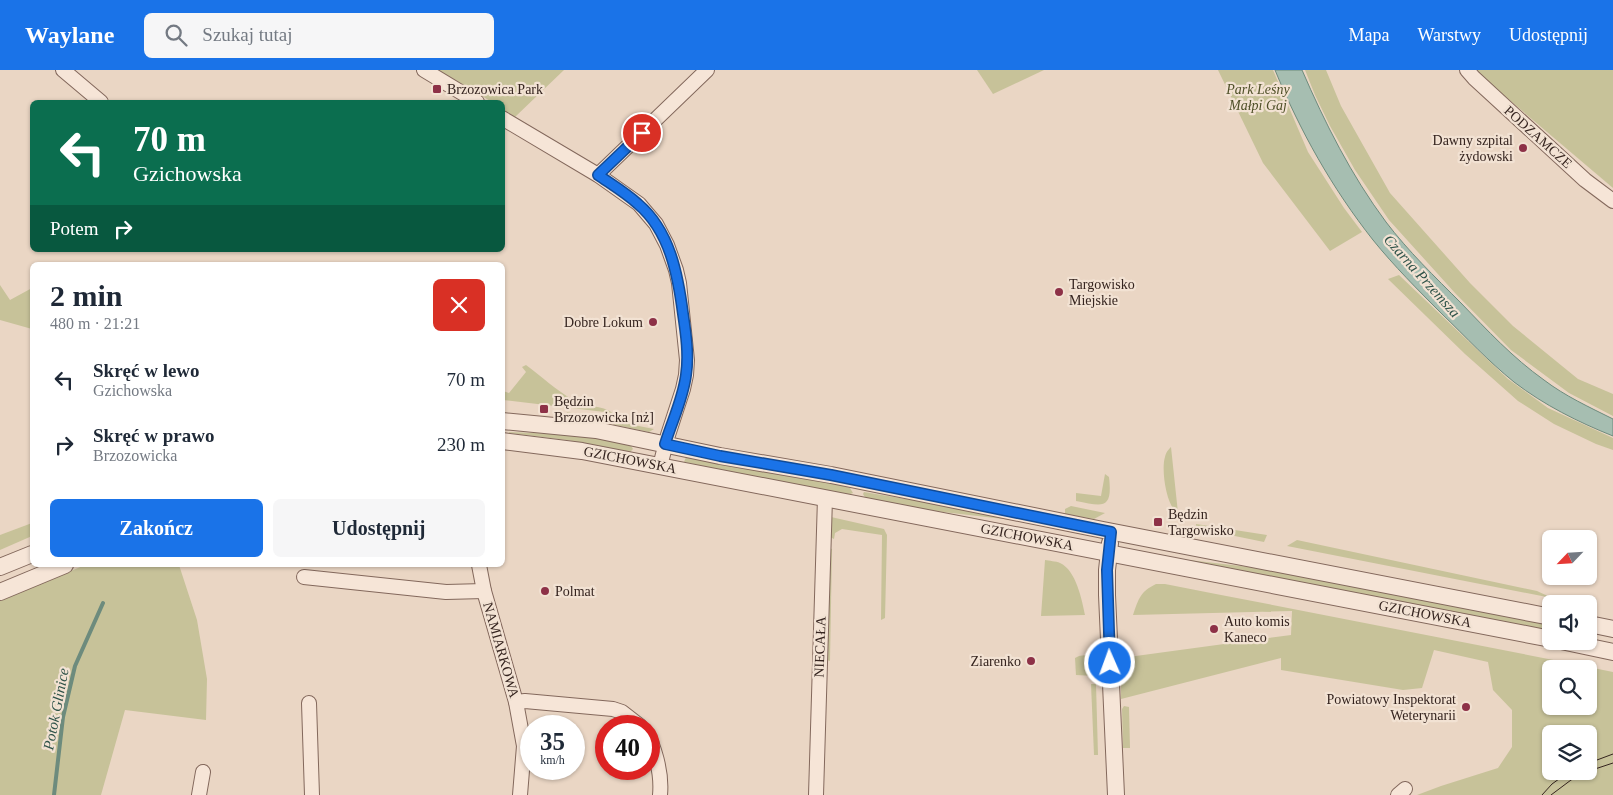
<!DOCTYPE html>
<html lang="pl">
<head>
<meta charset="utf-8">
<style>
	body { margin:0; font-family:Georgia,serif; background:#f6f6f7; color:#1f2937; height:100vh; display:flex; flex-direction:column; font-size:19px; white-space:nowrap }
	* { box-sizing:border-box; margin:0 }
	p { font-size:16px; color:#747a83 }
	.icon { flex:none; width:28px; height:28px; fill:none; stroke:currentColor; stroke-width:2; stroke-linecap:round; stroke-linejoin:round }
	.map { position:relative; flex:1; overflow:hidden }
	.panel { position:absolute; left:30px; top:192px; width:475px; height:305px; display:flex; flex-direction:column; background:#fff; border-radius:8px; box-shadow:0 1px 4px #0004 }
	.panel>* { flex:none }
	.banner { position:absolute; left:30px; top:30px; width:475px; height:152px; border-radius:8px; box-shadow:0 1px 4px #0004; background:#0b6e4f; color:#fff; overflow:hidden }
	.needle { width:32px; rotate:245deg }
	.tools { position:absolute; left:1542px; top:460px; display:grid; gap:10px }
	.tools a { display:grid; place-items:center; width:55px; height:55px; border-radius:8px; background:#fff; box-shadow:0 1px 4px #0004; font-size:25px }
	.speed { position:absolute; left:520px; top:645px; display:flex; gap:10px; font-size:25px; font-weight:700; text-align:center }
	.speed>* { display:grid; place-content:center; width:65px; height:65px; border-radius:50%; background:#fff; box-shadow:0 1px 4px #0004; line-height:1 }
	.speed small { font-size:12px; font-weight:400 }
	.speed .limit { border:8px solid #d22; background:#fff; color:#111 }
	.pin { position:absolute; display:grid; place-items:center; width:42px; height:42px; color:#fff; margin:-21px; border:2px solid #fff; border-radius:50%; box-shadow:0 1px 5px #0007 }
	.me { position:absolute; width:55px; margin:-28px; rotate:358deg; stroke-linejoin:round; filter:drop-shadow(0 0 4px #0008) }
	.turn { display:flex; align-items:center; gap:18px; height:105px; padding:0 20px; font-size:22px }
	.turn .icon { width:65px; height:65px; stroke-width:2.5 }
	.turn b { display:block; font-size:35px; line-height:42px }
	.then { display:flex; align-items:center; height:48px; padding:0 20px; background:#0003; gap:10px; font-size:19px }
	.round { display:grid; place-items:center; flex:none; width:52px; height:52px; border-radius:8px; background:#f6f6f7 }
	.overview { display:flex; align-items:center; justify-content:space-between; height:85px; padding:0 20px }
	h1 { font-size:30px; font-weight:700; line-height:38px }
	.action { display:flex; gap:10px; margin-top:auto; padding:10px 20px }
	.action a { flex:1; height:58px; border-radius:8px; background:#1a73e8; color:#fff; font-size:20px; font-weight:700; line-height:58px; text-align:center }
	.action a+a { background:#f6f6f7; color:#1f2937 }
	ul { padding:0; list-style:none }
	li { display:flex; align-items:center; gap:15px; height:65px; padding:0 20px }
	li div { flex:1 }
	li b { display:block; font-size:19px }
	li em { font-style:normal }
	header { display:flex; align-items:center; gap:30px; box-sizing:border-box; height:70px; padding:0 25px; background:#1a73e8; color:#fff }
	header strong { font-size:24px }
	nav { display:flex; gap:28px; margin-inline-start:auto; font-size:18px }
	.search { width:350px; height:45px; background:#f6f6f7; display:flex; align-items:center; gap:12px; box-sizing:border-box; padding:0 18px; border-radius:8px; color:#747a83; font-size:19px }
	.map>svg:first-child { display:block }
	.green { fill:#c7c299; fill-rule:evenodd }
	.water { fill:#a6beb1; stroke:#6d8b7d }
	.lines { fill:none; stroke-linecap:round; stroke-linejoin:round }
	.stream { stroke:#6d8b7d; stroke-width:4 }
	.minor-casing { stroke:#83685c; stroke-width:16 }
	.tertiary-casing { stroke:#83685c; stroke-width:18 }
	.minor { stroke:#f6e5d7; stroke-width:14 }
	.tertiary { stroke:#f6e5d7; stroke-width:16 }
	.tram { stroke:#35241f; stroke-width:1 }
	.route-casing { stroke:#114b97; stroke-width:12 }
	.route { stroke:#1a73e8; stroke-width:9 }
	.poi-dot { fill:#8d3147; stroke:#f2e2d3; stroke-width:2 }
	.labels { text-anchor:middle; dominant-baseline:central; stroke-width:4.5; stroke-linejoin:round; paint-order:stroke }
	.poi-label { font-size:14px; fill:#35241f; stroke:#f2e2d3; text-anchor:start }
	.park-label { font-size:14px; font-style:italic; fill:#4e4f27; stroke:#f2e2d3 }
	.street-label { font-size:14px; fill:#35241f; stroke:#f2e2d3 }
	.water-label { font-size:15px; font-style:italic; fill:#2f5349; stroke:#f2e2d3 }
</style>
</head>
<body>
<header>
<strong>Waylane</strong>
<div class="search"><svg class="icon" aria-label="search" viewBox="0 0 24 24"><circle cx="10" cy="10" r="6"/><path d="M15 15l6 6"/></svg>Szukaj tutaj</div>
<nav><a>Mapa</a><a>Warstwy</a><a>Udostępnij</a></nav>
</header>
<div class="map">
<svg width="1613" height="725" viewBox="0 0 1613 725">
	<rect width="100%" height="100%" fill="#ead6c4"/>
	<g class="green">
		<path d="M438,0H564L515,47L503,39L502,32H492Z"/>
		<path d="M977,0H1044L993,24Z"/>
		<path d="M1218,0H1273L1308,82L1344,138L1362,162L1330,181L1263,93Z"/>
		<path d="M1305,0H1326L1341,36L1390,123L1470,213L1513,256L1578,309L1613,324V346L1569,323L1511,280L1455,223L1389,150L1355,100L1330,56L1315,25Z"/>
		<path d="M1477,0H1613V118L1480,5Z"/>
		<path d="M1399,205L1508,309L1548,338L1613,368V380L1596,374L1554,354L1518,331L1465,284L1388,209Z"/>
		<path d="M0,215L10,230L32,218V259L0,250Z"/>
		<path d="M526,295C541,306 556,320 573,330C585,337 602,335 613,343L503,330V321L509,323L526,302L522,297Z"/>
		<path d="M567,342L654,359L649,362L568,345Z"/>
		<path d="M509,362L558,364L596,368L631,376L633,379L630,382L567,370L509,363Z"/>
		<path d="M1171,377L1178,443C1166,437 1161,399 1165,387C1166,382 1168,380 1171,377Z"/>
		<path d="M686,387L832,413L850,418L853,423L848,425L684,392Z"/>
		<path d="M1105,404L1109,407C1113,441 1102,436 1076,431V423L1101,426Z"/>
		<path d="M864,422L972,440L1051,456L1050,458L1012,450L926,440L866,429L863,424Z"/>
		<path d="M1071,436L1105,443L1094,449L1065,444V439Z"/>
		<path d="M831,447L884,459L887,465L885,548L881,550L882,465L842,459L835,463L834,469L830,467Z"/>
		<path d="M32,453V466L0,480V465Z"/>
		<path d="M1196,454L1267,465L1264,472L1196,458Z"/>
		<path d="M1297,470L1537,521L1552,528L1287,476Z"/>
		<path d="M829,478L832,479L830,591L826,590Z"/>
		<path d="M1045,490C1049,491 1056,491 1060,493C1076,500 1082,530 1085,545L1041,546Z"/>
		<path d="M1189,490L1258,498L1551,555V563L1188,492Z"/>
		<path d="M85,495H179L197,550L207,609L206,650L125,640L101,725H0V531Z"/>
		<path d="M1156,514H1165C1314,543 1464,572 1613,602V725H1417L1441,716L1498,698L1512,677V640L1493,620L1488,592L1434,580L1422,618L1403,620L1281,600V588L1121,629V588L1291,565L1292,541L1133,545C1139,528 1140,522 1156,514ZM1551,599H1589V636H1551ZM1551,664H1589V701H1551Z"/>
		<path d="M1093,584L1095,606L1076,605L1075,588L1079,586Z"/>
		<path d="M1091,614H1096L1098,685H1094Z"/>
		<path d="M1124,636L1129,637L1130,678H1123L1122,639Z"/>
	</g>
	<path class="water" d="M1275,0H1302C1325,53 1351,105 1386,152C1408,181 1435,207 1461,233C1487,260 1513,288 1544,310C1565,326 1589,337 1613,349V366C1578,352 1544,335 1514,312C1488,291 1466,267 1442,244C1418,220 1394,196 1373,170C1332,118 1300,61 1275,0Z"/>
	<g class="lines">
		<path class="stream" d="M54,725L63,647L75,596L103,533"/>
		<defs>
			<g id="minor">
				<path d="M63,0L101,32"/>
				<path d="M424,0L477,32"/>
				<path d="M1467,0L1474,8L1585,110L1613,131"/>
				<path d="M502,48L598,105L639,134L656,154L667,175L676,200L679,213L687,290L686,305L683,319L668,365L660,396"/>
				<path d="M598,105L707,0"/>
				<path d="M479,495L484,521L516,632L524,676L520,725"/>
				<path d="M304,507L446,522L484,521"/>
				<path d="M516,632L525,631L613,639L622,642L640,656"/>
				<path d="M309,633L312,725"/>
				<path d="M649,667C657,686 662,704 660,725"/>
				<path d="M199,725L203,702"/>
				<path d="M816,725L825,428"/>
				<path d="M1398,725L1405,719"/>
			</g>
			<g id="tertiary">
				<path d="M502,351L596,360L720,386L831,405L1103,460L1551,547"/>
				<path d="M502,371L582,381L1551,569"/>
				<path d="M1110,473L1107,500V525L1116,725"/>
				<path d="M0,497L32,484"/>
				<path d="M0,522L65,495"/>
				<path d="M1589,554L1613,559"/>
				<path d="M1561,571L1613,582"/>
			</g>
		</defs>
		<use href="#minor" class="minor-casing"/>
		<use href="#tertiary" class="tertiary-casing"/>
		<use href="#minor" class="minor"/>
		<use href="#tertiary" class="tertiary"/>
		<g class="tram">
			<path d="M1589,693L1613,684"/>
			<path d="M1589,701L1613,693"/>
			<path d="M1542,725L1552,714L1570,701"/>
			<path d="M1551,725L1571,710L1588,701"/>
		</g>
	</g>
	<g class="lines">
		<defs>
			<path id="route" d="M642,63L598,105C611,114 626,123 638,134C670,161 678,205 683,244C686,264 689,285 686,305C683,329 672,351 665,374L720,386L831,405L1111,462L1107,500L1110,593"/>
		</defs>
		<use href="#route" class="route-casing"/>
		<use href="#route" class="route"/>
	</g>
	<g class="poi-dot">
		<rect x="432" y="14" width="10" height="10" rx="2.5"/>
		<circle cx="1523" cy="78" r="5"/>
		<circle cx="1059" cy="222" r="5"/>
		<circle cx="653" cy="252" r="5"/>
		<rect x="539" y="334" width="10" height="10" rx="2.5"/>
		<rect x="1153" y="447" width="10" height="10" rx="2.5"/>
		<circle cx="545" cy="521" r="5"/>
		<circle cx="1214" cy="559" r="5"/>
		<circle cx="1031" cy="591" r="5"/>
		<circle cx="1466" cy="637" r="5"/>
	</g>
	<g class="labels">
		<g class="poi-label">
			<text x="447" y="19">Brzozowica Park</text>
			<text x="1513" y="70" text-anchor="end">Dawny szpital<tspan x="1513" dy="16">żydowski</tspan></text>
			<text x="1069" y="214">Targowisko<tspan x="1069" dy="16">Miejskie</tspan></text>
			<text x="643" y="252" text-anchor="end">Dobre Lokum</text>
			<text x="554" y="331">Będzin<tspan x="554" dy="16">Brzozowicka [nż]</tspan></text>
			<text x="1168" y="444">Będzin<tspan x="1168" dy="16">Targowisko</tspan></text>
			<text x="555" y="521">Polmat</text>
			<text x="1224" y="551">Auto komis<tspan x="1224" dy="16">Kaneco</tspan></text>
			<text x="1021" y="591" text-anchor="end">Ziarenko</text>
			<text x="1456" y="629" text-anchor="end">Powiatowy Inspektorat<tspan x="1456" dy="16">Weterynarii</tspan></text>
		</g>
		<g class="park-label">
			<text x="1258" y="19">Park Leśny<tspan x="1258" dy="16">Małpi Gaj</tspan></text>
		</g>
		<g class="street-label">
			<text transform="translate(1538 67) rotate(42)">PODZAMCZE</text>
			<text transform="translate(630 390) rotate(11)">GZICHOWSKA</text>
			<text transform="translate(1027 467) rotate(11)">GZICHOWSKA</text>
			<text transform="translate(1425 544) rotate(11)">GZICHOWSKA</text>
			<text transform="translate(820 577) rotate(-88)">NIECAŁA</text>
			<text transform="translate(501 580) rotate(74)">NAMIARKOWA</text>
		</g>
		<g class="water-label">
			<text transform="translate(1422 206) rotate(48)">Czarna Przemsza</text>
			<text transform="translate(56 639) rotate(-79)">Potok Glinice</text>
		</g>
	</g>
</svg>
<div class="tools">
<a><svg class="needle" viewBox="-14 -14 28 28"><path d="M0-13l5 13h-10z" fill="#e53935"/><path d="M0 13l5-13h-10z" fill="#747a83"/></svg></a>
<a><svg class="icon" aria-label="sound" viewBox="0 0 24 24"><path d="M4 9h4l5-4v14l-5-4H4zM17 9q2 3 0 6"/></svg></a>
<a><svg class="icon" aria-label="search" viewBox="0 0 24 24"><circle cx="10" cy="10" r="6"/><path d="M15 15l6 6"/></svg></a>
<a><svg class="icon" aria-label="layers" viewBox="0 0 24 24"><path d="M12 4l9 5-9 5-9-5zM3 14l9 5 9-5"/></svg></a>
</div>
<div class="speed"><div>35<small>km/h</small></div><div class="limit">40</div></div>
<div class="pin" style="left:642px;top:63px;background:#d93025"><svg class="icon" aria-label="arrive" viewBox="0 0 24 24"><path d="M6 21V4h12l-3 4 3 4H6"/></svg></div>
<svg class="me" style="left:1110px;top:593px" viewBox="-20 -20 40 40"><circle r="17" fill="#1a73e8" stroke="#fff" stroke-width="3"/><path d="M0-11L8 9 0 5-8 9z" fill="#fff"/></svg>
<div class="banner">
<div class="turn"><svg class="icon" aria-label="left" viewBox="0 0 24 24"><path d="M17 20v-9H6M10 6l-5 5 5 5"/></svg><div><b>70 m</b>Gzichowska</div></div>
<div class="then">Potem<svg class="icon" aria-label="right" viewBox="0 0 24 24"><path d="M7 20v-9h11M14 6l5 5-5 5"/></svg></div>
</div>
<section class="panel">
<div class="overview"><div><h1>2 min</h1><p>480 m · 21:21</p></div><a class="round" style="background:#d93025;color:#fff"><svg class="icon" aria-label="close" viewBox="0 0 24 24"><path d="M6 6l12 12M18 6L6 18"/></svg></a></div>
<ul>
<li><svg class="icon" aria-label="left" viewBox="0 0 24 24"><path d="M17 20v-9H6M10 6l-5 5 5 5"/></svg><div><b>Skręć w lewo</b><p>Gzichowska</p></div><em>70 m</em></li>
<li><svg class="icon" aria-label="right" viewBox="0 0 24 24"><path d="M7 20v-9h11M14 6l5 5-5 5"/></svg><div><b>Skręć w prawo</b><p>Brzozowicka</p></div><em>230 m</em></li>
</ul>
<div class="action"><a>Zakończ</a><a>Udostępnij</a></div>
</section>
</div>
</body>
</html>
